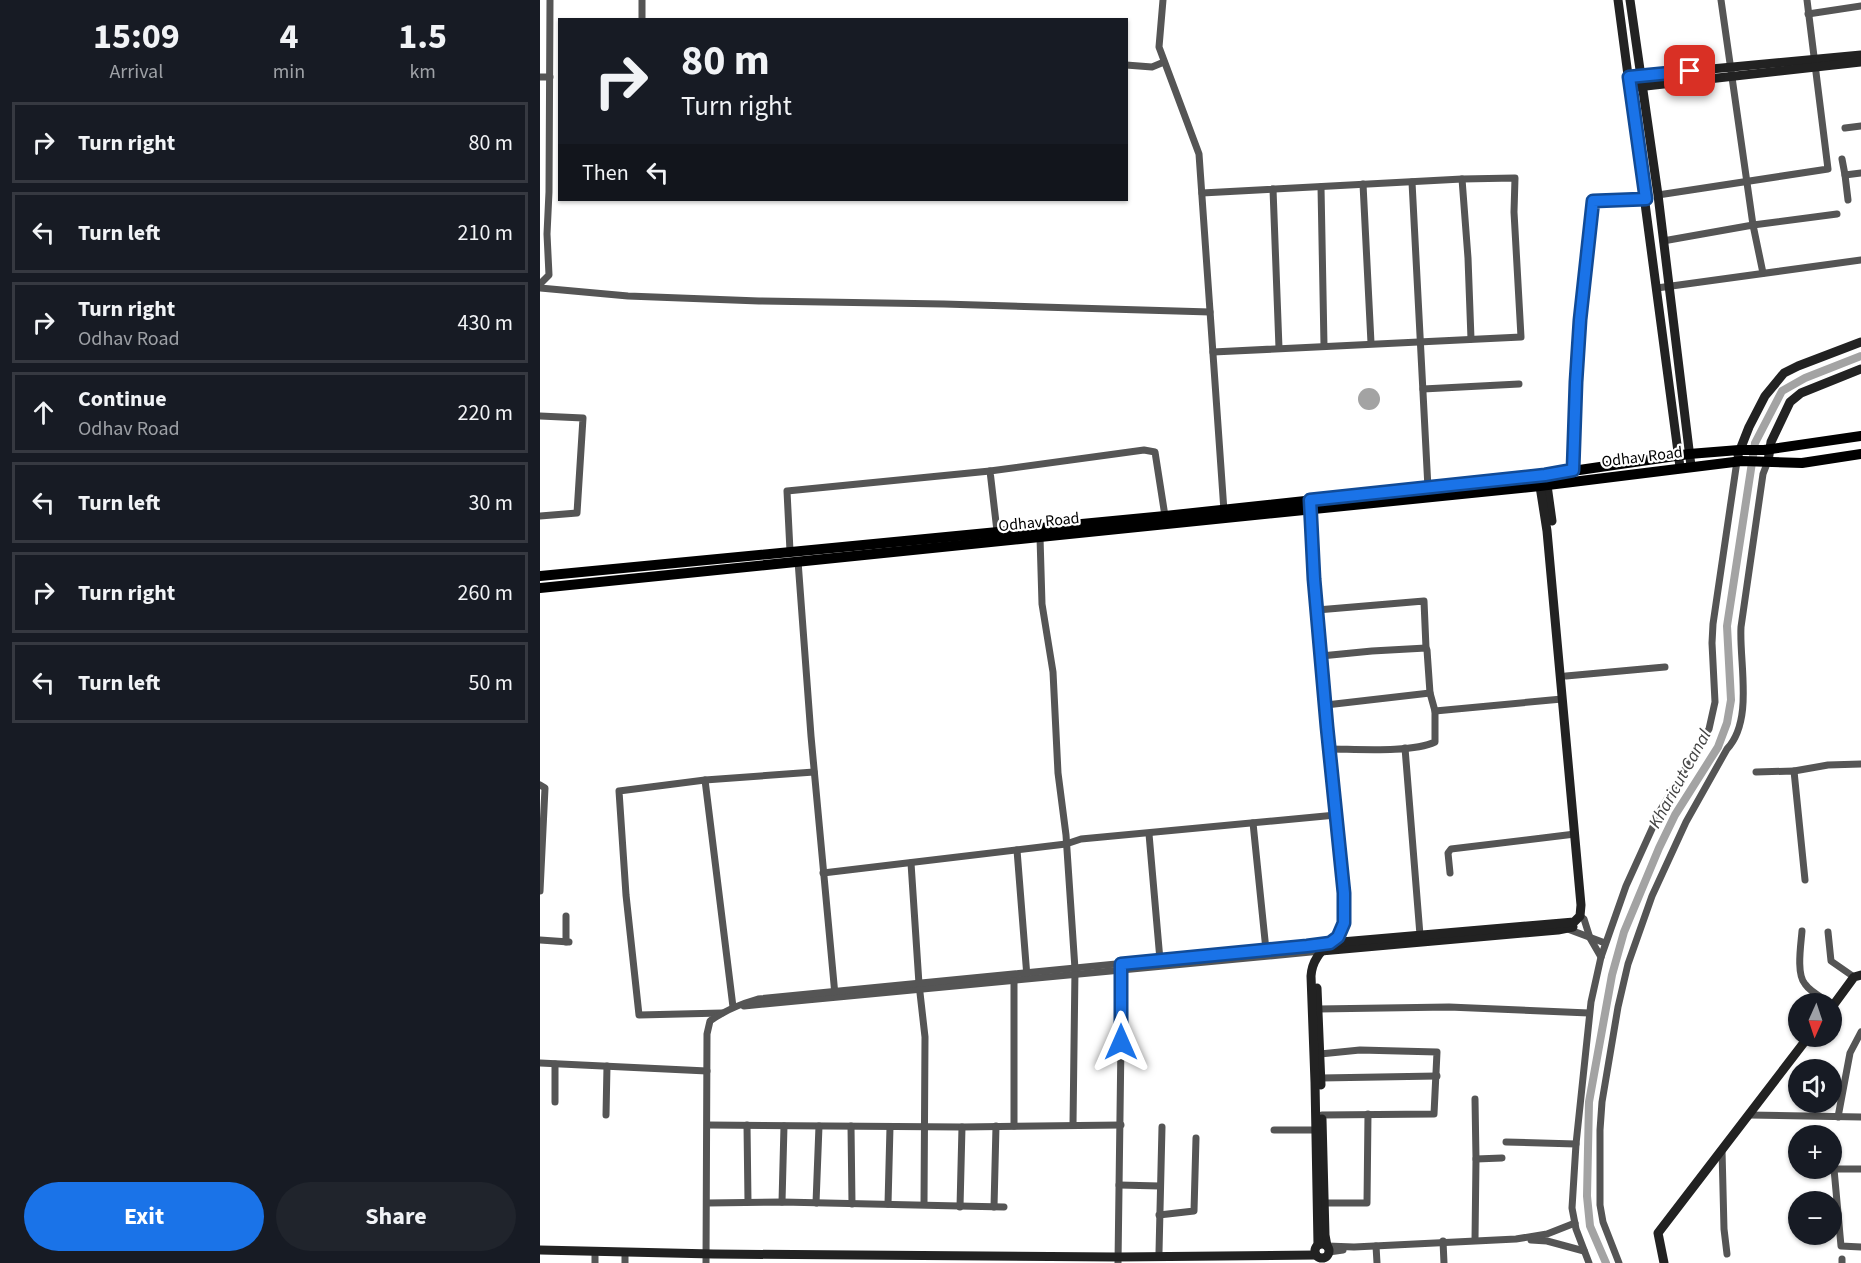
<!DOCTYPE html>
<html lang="en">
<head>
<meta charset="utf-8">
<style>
	body { margin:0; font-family:"Source Sans 3",sans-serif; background:#20242c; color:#f1f3f6; height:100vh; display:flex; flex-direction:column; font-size:22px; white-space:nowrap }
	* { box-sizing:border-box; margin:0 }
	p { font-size:20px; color:#9ea1a6 }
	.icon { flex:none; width:33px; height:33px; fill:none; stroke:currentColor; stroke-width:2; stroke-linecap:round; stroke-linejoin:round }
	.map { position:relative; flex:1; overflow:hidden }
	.drawer { display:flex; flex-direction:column; background:#171b24; width:540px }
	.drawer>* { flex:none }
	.hud { position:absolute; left:18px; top:18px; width:570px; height:183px; border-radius:0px; box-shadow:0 2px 4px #0004; background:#171b24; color:#f1f3f6; overflow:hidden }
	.needle { width:39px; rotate:183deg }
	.buttons { position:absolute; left:1248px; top:993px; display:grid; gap:12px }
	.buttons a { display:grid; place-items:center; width:54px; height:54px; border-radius:50%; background:#171b24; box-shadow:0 2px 4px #0004; font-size:30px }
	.pin { position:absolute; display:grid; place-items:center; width:51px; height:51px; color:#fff; margin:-26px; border-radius:12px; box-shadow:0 3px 9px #0006 }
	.me { position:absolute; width:66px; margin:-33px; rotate:0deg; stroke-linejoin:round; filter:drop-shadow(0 0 4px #0008) }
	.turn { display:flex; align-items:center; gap:21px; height:126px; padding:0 24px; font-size:27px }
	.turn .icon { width:78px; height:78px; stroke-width:2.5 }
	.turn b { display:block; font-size:42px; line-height:51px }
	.then { display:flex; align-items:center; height:57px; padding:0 24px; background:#0003; gap:12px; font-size:22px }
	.eta { display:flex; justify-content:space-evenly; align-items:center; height:102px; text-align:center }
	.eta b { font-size:36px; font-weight:700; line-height:42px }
	.button { display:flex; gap:12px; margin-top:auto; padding:12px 24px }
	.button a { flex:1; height:69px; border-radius:36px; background:#1a73e8; color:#fff; font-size:24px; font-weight:700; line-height:69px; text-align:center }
	.button a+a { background:#20242c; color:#f1f3f6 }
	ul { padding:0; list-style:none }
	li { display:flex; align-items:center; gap:18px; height:81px; margin:0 12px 9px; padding:0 12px; border:3px solid #363941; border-radius:0px }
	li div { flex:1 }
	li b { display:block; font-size:22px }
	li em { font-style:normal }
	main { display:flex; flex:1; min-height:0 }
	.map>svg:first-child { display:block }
	.water { fill:#a3a3a3 }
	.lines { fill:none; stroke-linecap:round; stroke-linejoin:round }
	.canal { stroke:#a3a3a3; stroke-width:8 }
	.street { stroke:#555; stroke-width:7 }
	.secondary { stroke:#222; stroke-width:9 }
	.primary { stroke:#000; stroke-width:10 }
	.route-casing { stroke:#114b97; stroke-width:15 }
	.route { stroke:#1a73e8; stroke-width:10 }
	.labels { text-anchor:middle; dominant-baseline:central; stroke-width:4.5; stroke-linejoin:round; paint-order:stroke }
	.street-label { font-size:16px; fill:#000; stroke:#fff }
	.water-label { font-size:18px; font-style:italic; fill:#444; stroke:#fff }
</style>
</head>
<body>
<main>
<section class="drawer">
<div class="eta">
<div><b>15:09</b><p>Arrival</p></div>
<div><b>4</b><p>min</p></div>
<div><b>1.5</b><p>km</p></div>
</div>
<ul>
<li><svg class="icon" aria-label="right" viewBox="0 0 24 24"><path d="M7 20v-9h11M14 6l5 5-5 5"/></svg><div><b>Turn right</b></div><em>80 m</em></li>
<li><svg class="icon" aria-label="left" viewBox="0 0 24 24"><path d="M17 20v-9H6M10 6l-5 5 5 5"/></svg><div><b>Turn left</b></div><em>210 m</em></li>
<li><svg class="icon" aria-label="right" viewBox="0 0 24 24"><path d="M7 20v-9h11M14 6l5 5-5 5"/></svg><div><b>Turn right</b><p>Odhav Road</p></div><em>430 m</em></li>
<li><svg class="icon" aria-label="ahead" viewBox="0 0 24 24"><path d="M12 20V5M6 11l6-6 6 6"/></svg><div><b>Continue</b><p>Odhav Road</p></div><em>220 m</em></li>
<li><svg class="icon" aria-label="left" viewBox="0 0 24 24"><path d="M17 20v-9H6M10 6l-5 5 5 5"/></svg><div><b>Turn left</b></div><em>30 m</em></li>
<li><svg class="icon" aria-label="right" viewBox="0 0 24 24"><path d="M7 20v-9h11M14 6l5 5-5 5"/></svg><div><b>Turn right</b></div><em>260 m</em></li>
<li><svg class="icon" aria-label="left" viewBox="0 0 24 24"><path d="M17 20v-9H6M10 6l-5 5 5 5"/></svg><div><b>Turn left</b></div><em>50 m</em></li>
</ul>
<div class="button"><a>Exit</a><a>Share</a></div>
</section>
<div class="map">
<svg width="1321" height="1263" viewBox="0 0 1321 1263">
	<rect width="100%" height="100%" fill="#fff"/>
	<circle class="water" cx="829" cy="399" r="11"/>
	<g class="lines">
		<path class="canal" d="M1066,1263L1050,1226L1047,1196L1049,1102L1072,975L1084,932L1119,848L1135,815L1178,747L1187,723L1191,700L1187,626L1215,443L1242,391L1265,378L1321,356"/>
		<g class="street">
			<path d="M623,0L619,47L659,154L684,511"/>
			<path d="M1181,0L1213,225L1297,214"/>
			<path d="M1268,14L1321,6"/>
			<path d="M102,20V0"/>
			<path d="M586,65L612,67L624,62"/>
			<path d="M0,77H10"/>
			<path d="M1305,128L1321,126"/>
			<path d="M1302,159L1305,175L1321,173"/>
			<path d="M1305,175L1308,200"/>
			<path d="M922,179L928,258L931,339"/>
			<path d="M872,182L888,488"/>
			<path d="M823,184L831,343"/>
			<path d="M781,187L784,345"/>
			<path d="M733,189L739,348"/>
			<path d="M662,193L922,179L975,178L974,212L981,337L673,352"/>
			<path d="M1118,195L1288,169L1267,0"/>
			<path d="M1123,241L1213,225L1223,273"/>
			<path d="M0,284L9,275L7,234L9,192L10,0"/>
			<path d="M0,288L88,296L219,301L404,304L670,312"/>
			<path d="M1117,288L1321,260"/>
			<path d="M883,389L979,384"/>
			<path d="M0,416L43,418L37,513L0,516"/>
			<path d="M1033,470L1036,382L1040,320L1053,201L1106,199"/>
			<path d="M770,505L774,579L789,749L804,893V925"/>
			<path d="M457,531L450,471L604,450L615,452L625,516"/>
			<path d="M500,537L502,604L513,672L518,773L526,835L535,969L533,1125"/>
			<path d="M250,551L247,491L450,471"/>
			<path d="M258,561L271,736L295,995"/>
			<path d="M777,610L884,601L886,648"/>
			<path d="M781,656L832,651L886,648L887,650L890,693L895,711V742C872,753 816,749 789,749"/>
			<path d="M1026,676L1125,667"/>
			<path d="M786,705L890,693"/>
			<path d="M895,711L1022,699"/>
			<path d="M865,748L880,935"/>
			<path d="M1254,771L1288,765L1321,764"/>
			<path d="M1216,772L1254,771L1265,880"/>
			<path d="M165,780L193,1007"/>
			<path d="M0,785L5,788L0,891"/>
			<path d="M713,823L726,950"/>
			<path d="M609,834L620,960"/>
			<path d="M477,850L487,977"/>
			<path d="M371,863L379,984L385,1037L384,1204"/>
			<path d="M283,873L526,844L541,839L796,815"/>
			<path d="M910,873L908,853L911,849L1035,834"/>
			<path d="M1040,916L1044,919L1050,938L1061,957"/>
			<path d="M1025,928L1065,943"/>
			<path d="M1262,931C1261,944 1256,974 1265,984C1271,993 1285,999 1293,1005"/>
			<path d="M1288,932L1291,961L1314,977"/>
			<path d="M0,940L29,942"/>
			<path d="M26,942V916"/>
			<path d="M204,1006L781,951"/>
			<path d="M778,1009L909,1007L1049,1013"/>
			<path d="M182,1013L99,1015L86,895L79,791L165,780L274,772"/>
			<path d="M780,1054L820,1050L897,1052L894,1114L782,1115"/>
			<path d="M0,1063L167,1071"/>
			<path d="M781,1078L897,1076"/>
			<path d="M935,1099L936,1159L935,1240"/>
			<path d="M15,1102V1064"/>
			<path d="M66,1115L67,1066"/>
			<path d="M1209,1115L1321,1117"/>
			<path d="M1298,1117L1310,1053L1321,1032"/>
			<path d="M168,1125L422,1127L581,1125"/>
			<path d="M207,1125L208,1202"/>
			<path d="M311,1126L312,1204"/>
			<path d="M474,1126V981"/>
			<path d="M734,1130H776"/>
			<path d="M966,1142L1036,1144"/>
			<path d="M1182,1150L1184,1229L1187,1254"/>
			<path d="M936,1159L962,1158"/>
			<path d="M1321,1169H1294L1301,1246L1321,1247"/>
			<path d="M579,1185L620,1186"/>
			<path d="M242,1202L244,1126"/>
			<path d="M168,1203L242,1202L464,1207"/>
			<path d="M276,1203L279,1126"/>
			<path d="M786,1203H827L828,1114"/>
			<path d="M348,1204L350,1127"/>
			<path d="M420,1207L422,1127"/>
			<path d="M454,1207L456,1126"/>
			<path d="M619,1215L654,1211L656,1138"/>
			<path d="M991,1240L1007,1241L1044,1251"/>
			<path d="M903,1241L904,1263"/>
			<path d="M787,1246L814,1247L976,1239L1007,1234L1035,1223"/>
			<path d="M836,1246L837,1263"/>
			<path d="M85,1252V1263"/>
			<path d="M619,1252L622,1127"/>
			<path d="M789,1252L803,1250"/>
			<path d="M1302,1259V1263"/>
			<path d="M55,1263V1251"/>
			<path d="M166,1263L167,1034L170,1021C185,1010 200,1004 218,999L790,943L799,937L804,923"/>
			<path d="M578,1263L582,967"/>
			<path d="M1049,1263L1036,1229L1032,1208L1036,1144L1051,1002L1061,957L1086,886L1121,809L1169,729L1175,702L1172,643L1173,624L1197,461"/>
			<path d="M1079,1263L1063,1222L1060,1205V1130L1062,1102L1078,1007L1088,964L1112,896L1146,822L1187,749C1214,720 1199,663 1201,627L1223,474L1228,461"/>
		</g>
		<g class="secondary">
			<path d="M1078,0L1140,467"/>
			<path d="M1090,0L1118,195L1151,466"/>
			<path d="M1097,76L1321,55"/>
			<path d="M1097,87L1321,62"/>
			<path d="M1198,455L1209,427L1225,396L1244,373L1258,366L1321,342"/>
			<path d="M1228,461L1231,442L1250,402L1261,393L1321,369"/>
			<path d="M1006,478L1012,521"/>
			<path d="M781,951L1018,930L1033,927"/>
			<path d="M777,988L781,1085"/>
			<path d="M1292,1007L1314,977L1321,975"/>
			<path d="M782,1119L785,1235L787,1246"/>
			<circle cx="782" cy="1251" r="7"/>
			<path d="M778,1245L775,1082L771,976C772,961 780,952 790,943L1034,922L1040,916L1041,905L1007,531L999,480"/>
			<path d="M0,1250L173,1254L578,1257L776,1255"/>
			<path d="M1124,1263L1118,1233L1269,1036"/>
		</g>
		<g class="primary">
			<path d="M0,576L625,516L1005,475L1149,454L1199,450H1224L1321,436"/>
			<path d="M0,588L1000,486L1202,461L1262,463L1321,454"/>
		</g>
	</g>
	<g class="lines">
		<defs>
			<path id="route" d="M581,1042V964L767,946L790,943L798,937L804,923V893L787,727L774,579L770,500L1005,475L1033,470L1036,382L1040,320L1053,201L1106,199L1089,77L1150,71"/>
		</defs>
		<use href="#route" class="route-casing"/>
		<use href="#route" class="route"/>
	</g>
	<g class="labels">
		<g class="street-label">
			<text transform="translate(1102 457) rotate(-7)">Odhav Road</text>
			<text transform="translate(499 522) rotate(-6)">Odhav Road</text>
		</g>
		<g class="water-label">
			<text transform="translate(1140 779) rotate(-61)">Kharicut Canal</text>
		</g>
	</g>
</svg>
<div class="buttons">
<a><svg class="needle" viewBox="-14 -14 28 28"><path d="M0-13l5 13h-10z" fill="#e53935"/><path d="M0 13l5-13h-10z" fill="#9ea1a6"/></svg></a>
<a><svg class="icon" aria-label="sound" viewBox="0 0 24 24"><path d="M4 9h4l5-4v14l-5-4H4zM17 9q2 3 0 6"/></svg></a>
<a>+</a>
<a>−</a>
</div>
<div class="pin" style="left:1150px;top:71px;background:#d93025"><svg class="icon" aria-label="arrive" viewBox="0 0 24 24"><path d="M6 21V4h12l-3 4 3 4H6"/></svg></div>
<svg class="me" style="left:581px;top:1042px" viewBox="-20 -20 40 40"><path d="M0-17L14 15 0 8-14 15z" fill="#1a73e8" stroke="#fff" stroke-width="4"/></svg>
<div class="hud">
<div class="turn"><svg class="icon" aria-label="right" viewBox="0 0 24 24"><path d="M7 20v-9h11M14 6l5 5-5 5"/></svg><div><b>80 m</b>Turn right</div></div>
<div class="then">Then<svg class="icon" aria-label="left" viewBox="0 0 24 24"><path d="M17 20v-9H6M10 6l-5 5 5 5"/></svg></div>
</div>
</div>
</main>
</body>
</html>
